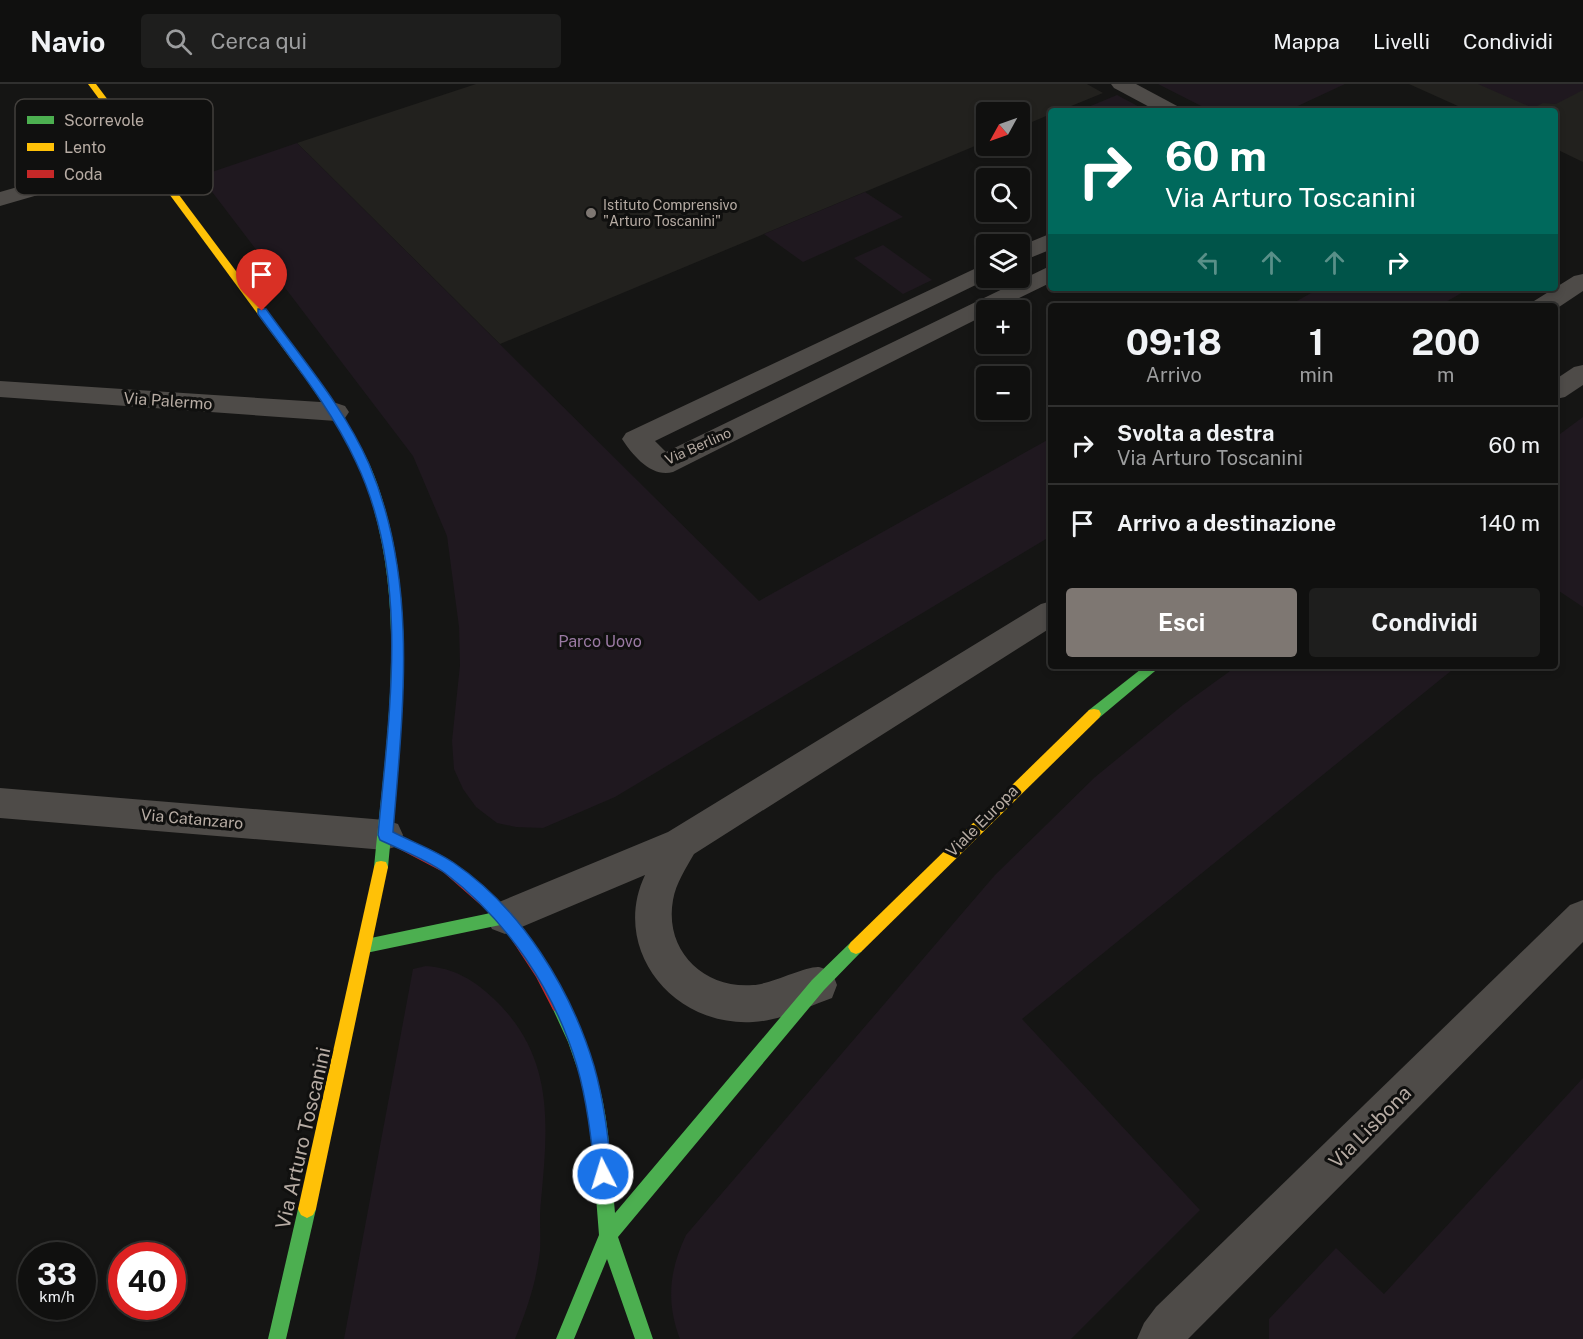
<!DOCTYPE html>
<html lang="it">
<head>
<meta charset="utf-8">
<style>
	body { margin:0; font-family:"Public Sans",sans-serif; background:#1e1e1d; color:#f1f3f6; height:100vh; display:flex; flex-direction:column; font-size:22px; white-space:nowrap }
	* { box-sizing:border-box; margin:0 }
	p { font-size:20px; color:#9c9d9e }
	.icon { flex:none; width:33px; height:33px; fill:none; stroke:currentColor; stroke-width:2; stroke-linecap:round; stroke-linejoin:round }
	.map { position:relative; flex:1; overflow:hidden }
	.drawer { position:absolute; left:1048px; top:219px; width:510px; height:366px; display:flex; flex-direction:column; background:#10100f; border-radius:6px; box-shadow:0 3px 9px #0003,0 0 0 2px #30302f }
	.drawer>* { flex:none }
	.banner { position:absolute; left:1048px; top:24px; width:510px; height:183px; border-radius:6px; box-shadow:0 3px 9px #0003,0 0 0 2px #30302f; background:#00695c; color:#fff; overflow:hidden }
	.needle { width:39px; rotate:230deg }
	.buttons { position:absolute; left:976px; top:18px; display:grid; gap:12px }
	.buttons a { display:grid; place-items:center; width:54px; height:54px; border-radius:6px; background:#10100f; box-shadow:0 3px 9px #0003,0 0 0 2px #30302f; font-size:30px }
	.speed { position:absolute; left:18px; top:1158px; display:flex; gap:12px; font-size:30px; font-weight:700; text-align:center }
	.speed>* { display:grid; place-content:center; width:78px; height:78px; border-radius:50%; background:#10100f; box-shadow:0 3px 9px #0003,0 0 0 2px #30302f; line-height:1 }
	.speed small { font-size:15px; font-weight:400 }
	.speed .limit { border:9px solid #d22; background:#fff; color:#111 }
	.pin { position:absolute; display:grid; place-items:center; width:51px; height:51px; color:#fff; margin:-62px -26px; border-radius:50% 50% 50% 0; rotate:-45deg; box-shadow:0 0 6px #0007 }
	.pin .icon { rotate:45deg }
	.me { position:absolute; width:66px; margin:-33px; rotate:355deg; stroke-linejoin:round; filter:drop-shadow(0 0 4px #0008) }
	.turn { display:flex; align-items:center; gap:21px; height:126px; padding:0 18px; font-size:27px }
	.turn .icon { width:78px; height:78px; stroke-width:2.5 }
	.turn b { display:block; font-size:42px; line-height:51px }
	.lanes { display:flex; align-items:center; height:57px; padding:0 18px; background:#0003; justify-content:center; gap:30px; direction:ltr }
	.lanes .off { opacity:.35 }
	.eta { display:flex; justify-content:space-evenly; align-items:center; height:102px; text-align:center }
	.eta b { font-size:36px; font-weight:700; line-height:42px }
	.action { display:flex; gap:12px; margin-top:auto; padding:12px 18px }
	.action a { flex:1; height:69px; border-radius:6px; background:#7e7772; color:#fff; font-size:24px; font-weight:700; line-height:69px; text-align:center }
	.action a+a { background:#1e1e1d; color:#f1f3f6 }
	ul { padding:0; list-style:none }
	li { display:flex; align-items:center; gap:18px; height:78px; padding:0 18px; border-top:2px solid #30302f }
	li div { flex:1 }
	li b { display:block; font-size:22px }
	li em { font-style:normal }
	header { display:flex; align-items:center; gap:36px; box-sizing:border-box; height:84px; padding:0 30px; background:#10100f; border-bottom:2px solid #30302f }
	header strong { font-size:28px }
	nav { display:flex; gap:33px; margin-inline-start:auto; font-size:21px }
	.search { width:420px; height:54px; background:#1e1e1d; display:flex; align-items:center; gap:15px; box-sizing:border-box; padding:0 21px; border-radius:6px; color:#9c9d9e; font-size:22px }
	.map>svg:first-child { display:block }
	.built { fill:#22211e }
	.green { fill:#1f181f }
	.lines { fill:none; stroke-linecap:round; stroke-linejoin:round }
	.street { fill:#4e4b48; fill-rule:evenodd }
	.fast { fill:#4caf50; fill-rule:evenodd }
	.slow { fill:#ffc107; fill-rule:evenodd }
	.jam { fill:#c62828; fill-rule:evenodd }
	.route { fill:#1a73e8; stroke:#114b97; stroke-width:1.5 }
	.poi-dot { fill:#7e7772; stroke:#10100f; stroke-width:2 }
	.labels { text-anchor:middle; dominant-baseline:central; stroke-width:6; stroke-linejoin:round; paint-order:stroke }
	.far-poi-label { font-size:14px; fill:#b7aca4; stroke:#10100f; text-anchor:start }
	.far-street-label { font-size:14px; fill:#b7aca4; stroke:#10100f }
	.street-label { font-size:16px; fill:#b7aca4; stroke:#10100f }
	.park-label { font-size:16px; fill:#9a7aa3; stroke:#10100f }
	.near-street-label { font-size:20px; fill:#b7aca4; stroke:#10100f }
	.key { fill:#10100f; stroke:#423f3c; stroke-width:1.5 }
	.key-label { font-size:16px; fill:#b7aca4 }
</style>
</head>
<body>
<header>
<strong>Navio</strong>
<div class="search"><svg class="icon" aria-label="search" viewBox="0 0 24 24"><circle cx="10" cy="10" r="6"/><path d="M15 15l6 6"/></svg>Cerca qui</div>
<nav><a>Mappa</a><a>Livelli</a><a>Condividi</a></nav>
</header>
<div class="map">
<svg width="1583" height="1255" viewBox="0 0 1583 1255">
	<rect width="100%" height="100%" fill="#151514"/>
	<g class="built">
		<path d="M476,0H1087L1103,9L1059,27H1052L1051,30L1020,43V28H987V57L500,260L297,59Z"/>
		<path d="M1409,0H1583V78L1556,65V27H1469Z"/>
	</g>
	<g class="green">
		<path d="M1158,0H1345L1287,27H1211Z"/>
		<path d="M1478,0H1583V6L1556,20L1543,19L1533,24Z"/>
		<path d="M1117,11L1147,27L1081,26Z"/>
		<path d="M297,59L759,517L1051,354V452L615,713L543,744L516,743L497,739L476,723L463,705L454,685L452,657L460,581L459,543L447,452L413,372L200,92Z"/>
		<path d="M865,108L903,133L803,178L764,150Z"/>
		<path d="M883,161L932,196L903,210L854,174Z"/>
		<path d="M1320,204H1470L1439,222H1288Z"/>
		<path d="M1583,333V523L1556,505V353Z"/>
		<path d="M1237,582H1457L1022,935L1200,1126L1071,1255H680C666,1218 669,1187 686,1151L995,791L1094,694L1183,621Z"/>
		<path d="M426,882C454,884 474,896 494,915C555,973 548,1041 541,1117C539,1133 541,1150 540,1167C536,1199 527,1226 515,1255H344L413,885Z"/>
		<path d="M1583,994V1255H1269V1235L1336,1164L1384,1210Z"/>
	</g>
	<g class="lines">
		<g class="street">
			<path d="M1111,0H1136L1179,23L1182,27H1157L1114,4Z"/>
			<path d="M147,66L155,67L158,72L155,77L0,122V108Z"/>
			<path d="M1052,149V165L1020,178V162Z"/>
			<path d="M987,179V194H990L655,357L666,368L1052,181V198L994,226H987V230L673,388C652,394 633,372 622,355L626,349Z"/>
			<path d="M1583,190V207L1556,225V222H1531L1534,217L1574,192Z"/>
			<path d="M1583,281V301L1565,313L1556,315V295L1574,283Z"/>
			<path d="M0,297L336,319L345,322L349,328L345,334L336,337L0,313Z"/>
			<path d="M1052,517V543L694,770C686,784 676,799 673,816C664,866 703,905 753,901C772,900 805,882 819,883C823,884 828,887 832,888L837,901L832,914C807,923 779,937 753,938C673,943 610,865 645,791L505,850L492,845L486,833L492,821L668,748L1041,520Z"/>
			<path d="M0,704L385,736L398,740L403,751L398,762L385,766L0,734Z"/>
			<path d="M1583,816V858L1188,1255H1137L1144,1239L1156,1223L1570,821Z"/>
		</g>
		<g class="fast">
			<path d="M306,285L310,286C335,321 363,358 377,399C421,523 400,655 388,783L386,788L381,789L376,788L374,783C386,656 410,522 365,398C351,358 325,323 301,288Z"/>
			<path d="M1145,582H1161L1099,634H1089L1087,630L1089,626Z"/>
			<path d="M505,826L510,828L513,833L510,838L505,840L366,869L361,867L358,862L361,857L366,855Z"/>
			<path d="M856,856L861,858L864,863L861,868L824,906L618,1153L653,1255H635L607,1175L574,1255H556L599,1151L590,1036L583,1001L568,958L551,921L553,916L559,913L565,916C578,943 591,971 599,1001C610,1042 611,1087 615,1129L812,896L851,858Z"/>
			<path d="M307,1116L313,1119L316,1125L286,1255H268L298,1125L301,1119Z"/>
		</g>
		<g class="slow">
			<path d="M88,0H96L310,286V290H302Z"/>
			<path d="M1094,625L1099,626L1101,630L1099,634L861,868L856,870L851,868L848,863L851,858L1089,626Z"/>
			<path d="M381,777L386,778L388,783L316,1125L313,1131L307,1134L301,1131L298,1125L374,783L376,778Z"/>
		</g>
		<path class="jam" d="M385,745L453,778L510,828L548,883L567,921L565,926L559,929L553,926L536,893L500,838L443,788L380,755L378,751L380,747Z"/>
	</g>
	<path class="route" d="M258,225H266C302,275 344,323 369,380C419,497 403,625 393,748C412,758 435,766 454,779C521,824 571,905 594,982C604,1017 608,1053 612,1090L610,1096L603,1098L597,1096L595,1090C591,1053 587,1017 577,982C555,907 507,836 445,789C426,775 401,766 380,756L378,751C389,630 411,493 356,378C331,324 293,278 258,230Z"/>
	<circle class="poi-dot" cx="591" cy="129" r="6"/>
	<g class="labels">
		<g class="far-poi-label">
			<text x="603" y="121">Istituto Comprensivo<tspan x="603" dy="16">"Arturo Toscanini"</tspan></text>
		</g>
		<g class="far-street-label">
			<text transform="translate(698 362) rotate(-24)">Via Berlino</text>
		</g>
		<g class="street-label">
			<text transform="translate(168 317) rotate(4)">Via Palermo</text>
			<text transform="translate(192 735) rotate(5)">Via Catanzaro</text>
			<text transform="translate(982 737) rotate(-45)">Viale Europa</text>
		</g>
		<g class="park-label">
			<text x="600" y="557">Parco Uovo</text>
		</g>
		<g class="near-street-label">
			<text transform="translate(1370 1043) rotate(-45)">Via Lisbona</text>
			<text transform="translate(303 1054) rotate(-77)">Via Arturo Toscanini</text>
		</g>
	</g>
	<rect x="15" y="15" width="198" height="96" rx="9" class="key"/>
	<rect x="27" y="32" width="27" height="8" fill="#4caf50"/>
	<rect x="27" y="59" width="27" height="8" fill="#ffc107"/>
	<rect x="27" y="86" width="27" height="8" fill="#c62828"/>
	<g class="key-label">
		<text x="64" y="42">Scorrevole</text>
		<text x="64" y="69">Lento</text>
		<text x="64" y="96">Coda</text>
	</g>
</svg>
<div class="buttons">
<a><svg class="needle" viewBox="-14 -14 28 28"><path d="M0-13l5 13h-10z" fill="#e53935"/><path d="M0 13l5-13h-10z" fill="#9c9d9e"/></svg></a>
<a><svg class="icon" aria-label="search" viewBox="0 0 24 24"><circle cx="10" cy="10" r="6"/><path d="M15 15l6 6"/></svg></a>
<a><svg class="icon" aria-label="layers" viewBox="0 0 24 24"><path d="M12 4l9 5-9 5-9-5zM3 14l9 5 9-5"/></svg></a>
<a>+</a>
<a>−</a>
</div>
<div class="speed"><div>33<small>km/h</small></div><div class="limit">40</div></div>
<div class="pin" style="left:262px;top:227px;background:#d93025"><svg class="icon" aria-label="arrive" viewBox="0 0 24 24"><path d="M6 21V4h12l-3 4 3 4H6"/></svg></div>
<svg class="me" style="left:603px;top:1090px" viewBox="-20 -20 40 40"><circle r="17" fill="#1a73e8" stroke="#fff" stroke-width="3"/><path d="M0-11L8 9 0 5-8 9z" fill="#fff"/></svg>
<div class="banner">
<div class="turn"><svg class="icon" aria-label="right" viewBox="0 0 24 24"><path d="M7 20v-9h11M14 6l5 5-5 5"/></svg><div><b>60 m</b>Via Arturo Toscanini</div></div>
<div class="lanes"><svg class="icon off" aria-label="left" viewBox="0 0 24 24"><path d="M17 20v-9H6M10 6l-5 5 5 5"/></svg><svg class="icon off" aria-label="ahead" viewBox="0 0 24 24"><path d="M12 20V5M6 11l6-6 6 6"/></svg><svg class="icon off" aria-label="ahead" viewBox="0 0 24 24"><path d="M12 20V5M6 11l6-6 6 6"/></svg><svg class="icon" aria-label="right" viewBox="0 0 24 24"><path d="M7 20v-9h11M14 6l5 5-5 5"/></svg></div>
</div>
<section class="drawer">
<div class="eta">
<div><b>09:18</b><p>Arrivo</p></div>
<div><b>1</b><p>min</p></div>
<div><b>200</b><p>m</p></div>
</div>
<ul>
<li><svg class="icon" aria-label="right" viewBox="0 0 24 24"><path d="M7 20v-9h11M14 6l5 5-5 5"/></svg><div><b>Svolta a destra</b><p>Via Arturo Toscanini</p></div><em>60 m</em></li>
<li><svg class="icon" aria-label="arrive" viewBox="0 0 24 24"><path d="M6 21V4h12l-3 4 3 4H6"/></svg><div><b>Arrivo a destinazione</b></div><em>140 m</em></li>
</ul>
<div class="action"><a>Esci</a><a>Condividi</a></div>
</section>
</div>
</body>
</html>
